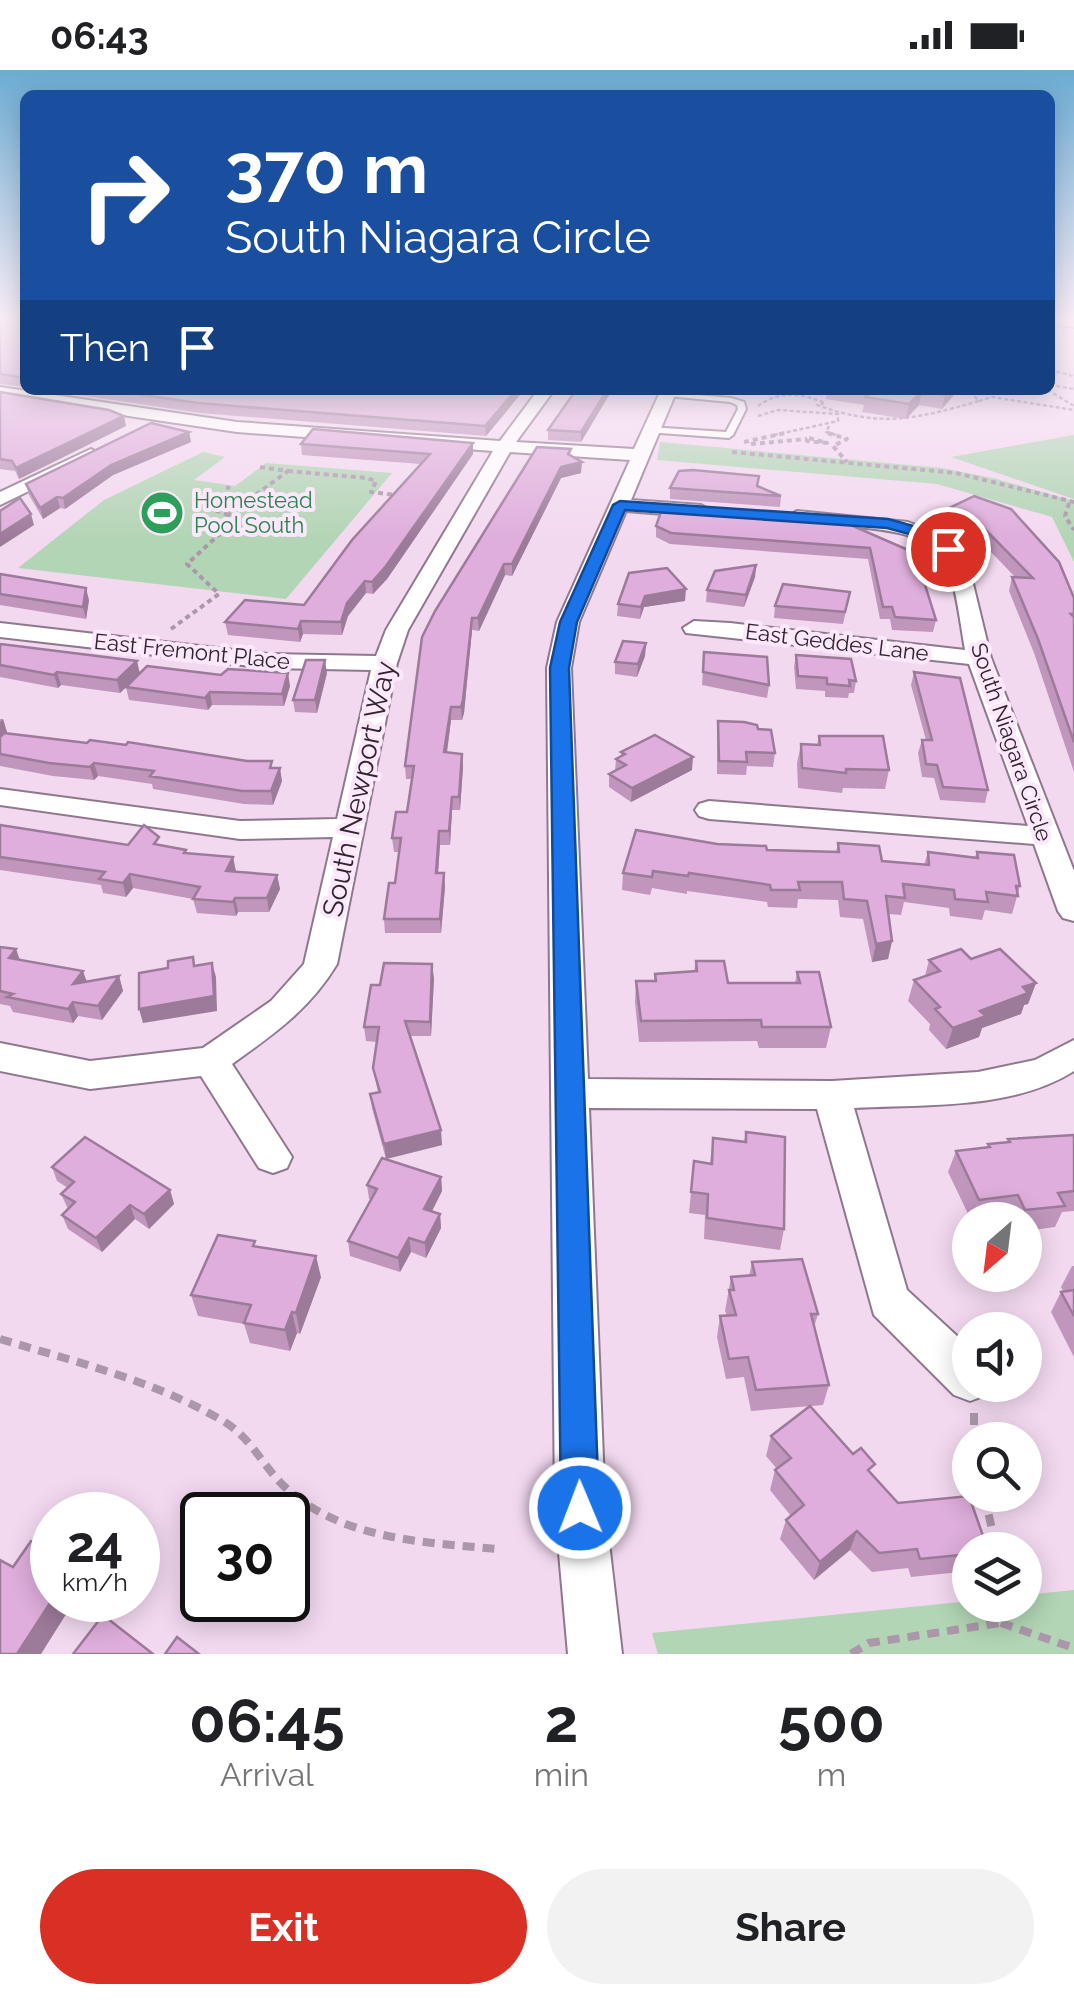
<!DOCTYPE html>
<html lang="en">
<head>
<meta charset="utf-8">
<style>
	body { margin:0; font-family:Raleway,sans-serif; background:#f2f2f2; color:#202124; height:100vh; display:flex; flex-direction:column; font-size:38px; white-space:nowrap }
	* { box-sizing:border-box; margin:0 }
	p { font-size:32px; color:#757577 }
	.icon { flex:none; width:55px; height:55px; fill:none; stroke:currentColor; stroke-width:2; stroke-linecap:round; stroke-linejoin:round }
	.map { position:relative; height:1584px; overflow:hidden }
	.details { display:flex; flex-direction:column; background:#fff; flex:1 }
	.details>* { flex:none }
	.hud { position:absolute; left:20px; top:20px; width:1035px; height:305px; border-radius:15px; box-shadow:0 5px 25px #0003; background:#1a4fa0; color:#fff; overflow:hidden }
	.needle { width:65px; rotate:208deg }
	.tools { position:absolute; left:952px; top:1132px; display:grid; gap:20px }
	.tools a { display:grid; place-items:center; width:90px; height:90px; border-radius:50%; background:#fff; box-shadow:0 5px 25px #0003; font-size:50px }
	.speed { position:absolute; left:30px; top:1422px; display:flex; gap:20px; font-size:50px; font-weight:700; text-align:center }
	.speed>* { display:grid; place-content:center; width:130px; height:130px; border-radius:50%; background:#fff; box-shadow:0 5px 25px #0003; line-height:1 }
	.speed small { font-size:25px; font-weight:400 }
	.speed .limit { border:5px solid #111; border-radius:15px; background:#fff; color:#111 }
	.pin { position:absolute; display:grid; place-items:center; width:85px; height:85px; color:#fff; margin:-42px; border:5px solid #fff; border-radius:50%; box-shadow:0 2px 10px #0007 }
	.me { position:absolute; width:110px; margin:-55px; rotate:359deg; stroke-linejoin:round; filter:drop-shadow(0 0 8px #0008) }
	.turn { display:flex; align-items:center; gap:35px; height:210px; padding:0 40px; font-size:45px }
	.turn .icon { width:130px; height:130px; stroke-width:2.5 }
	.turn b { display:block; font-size:70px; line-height:85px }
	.then { display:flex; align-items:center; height:95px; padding:0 40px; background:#0003; gap:20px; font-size:38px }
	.eta { display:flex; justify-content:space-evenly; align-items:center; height:170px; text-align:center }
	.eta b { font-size:60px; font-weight:700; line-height:70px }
	.action { display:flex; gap:20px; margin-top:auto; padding:20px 40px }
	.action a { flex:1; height:115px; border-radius:60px; background:#d93025; color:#fff; font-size:40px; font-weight:700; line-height:115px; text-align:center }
	.action a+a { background:#f2f2f2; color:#202124 }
	.status { display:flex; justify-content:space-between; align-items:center; height:70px; padding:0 50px; background:#fff; direction:ltr }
	.status svg { height:28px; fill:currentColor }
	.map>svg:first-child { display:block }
	.green { fill:#b2d5b5 }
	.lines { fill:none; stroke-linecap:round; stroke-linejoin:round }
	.lane-casing { stroke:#8f788d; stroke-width:4 }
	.street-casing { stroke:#8f788d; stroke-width:4 }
	.secondary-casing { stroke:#8f788d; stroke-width:4 }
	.path-far2 { stroke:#ab97a9; stroke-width:2.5; stroke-dasharray:4 2.5; stroke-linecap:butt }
	.path-far1 { stroke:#ab97a9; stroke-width:4; stroke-dasharray:5 4; stroke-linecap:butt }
	.path { stroke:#ab97a9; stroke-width:8; stroke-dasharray:12 8; stroke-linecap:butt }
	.lane { fill:#fff; fill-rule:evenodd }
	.street { fill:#fff; fill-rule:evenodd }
	.secondary { fill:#f5ddc1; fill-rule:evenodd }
	.wall { fill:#c096bd }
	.shaded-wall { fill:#9c7a9a }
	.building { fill:#dfaedc; stroke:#9c7a9a; stroke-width:2.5 }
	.route { fill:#1a73e8; stroke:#114b97; stroke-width:2.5 }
	.labels { text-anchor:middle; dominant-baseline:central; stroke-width:8; stroke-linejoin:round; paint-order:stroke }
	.far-leisure-label { font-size:22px; fill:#27864d; stroke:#fde8fb; text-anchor:start }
	.far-street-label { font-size:22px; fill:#2e252d; stroke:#fde8fb }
	.street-label { font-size:28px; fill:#2e252d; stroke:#fde8fb }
</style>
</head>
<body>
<div class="status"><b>06:43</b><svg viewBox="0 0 49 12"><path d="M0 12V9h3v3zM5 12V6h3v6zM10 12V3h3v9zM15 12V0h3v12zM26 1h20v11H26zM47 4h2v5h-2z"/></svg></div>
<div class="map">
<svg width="1074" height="1584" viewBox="0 0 1074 1584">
	<rect width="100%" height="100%" fill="#f3d9f0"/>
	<g class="green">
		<path d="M1074,365V429L951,387Z"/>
		<path d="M660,372L942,398L993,408L1074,431V492L1052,447L937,414L657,390Z"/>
		<path d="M203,382L225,387L194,410L235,416L266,393L392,403L286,529L18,498L104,430Z"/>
		<path d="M1074,1520V1584H658L652,1563L970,1531V1535H1025V1525Z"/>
	</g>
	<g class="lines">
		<defs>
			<path id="lane" d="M664,322L731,328L744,332L746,339L733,365L729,368L646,362V358L649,357L726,362L738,339L737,335L730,332L667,326H664Z"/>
			<g id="street">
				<path d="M0,317L237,352L500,371L538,320H554L516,372L634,379L661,320H677L631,430L701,435L711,441L701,447L626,441L579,552L571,598L588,1009L832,1011L978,1002L1035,990L1074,970V1001C1013,1040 924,1034 854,1038L907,1220L970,1278V1315H990L986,1325L970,1331L954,1325L874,1245L817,1039L589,1038L605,1438L622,1584H568L555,1438L547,598L557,552L630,390L510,382L408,560L397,593L337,894C310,939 274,964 232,994L292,1087L287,1098L273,1103L259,1098L201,1006L90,1019L0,1001V973L90,991L203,978L271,931L304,894L333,767L240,769L0,735V719L240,751L337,749L371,600L268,598L0,567V553L268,584L376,586L386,560L493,381L237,362L0,327Z"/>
				<path d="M91,379L100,384L97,388L0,435V422Z"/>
				<path d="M797,441L908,452L940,465L967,489L991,588L1074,801V851L1063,848L1058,841L1034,774L709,749L699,746L695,740L699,734L709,731L1028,756L969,594L686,563L683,558L694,551L730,553L965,580C960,552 957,522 948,496C932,449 829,460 790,451L787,447Z"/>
			</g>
			<path id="secondary" d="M1050,249H1074V257L1050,254Z"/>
		</defs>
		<use href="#lane" class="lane-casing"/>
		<use href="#street" class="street-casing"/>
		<use href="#secondary" class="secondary-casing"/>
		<g class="path-far2">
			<path d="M1050,300L1074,306"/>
			<path d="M1050,315L1074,319"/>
			<path d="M1048,320L1074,336"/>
			<path d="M979,331L992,327L1074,340"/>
			<path d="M758,336C780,320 801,323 825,333L817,335C881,358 916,349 979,331L968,320"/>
			<path d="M758,346L778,340L838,344V351L774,365"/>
			<path d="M829,356L826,362L836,365"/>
		</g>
		<g class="path-far1">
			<path d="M828,363L847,369L833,376L847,392"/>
			<path d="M809,368L827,373L807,371Z"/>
			<path d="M744,372L785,363"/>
			<path d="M751,374L807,369"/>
			<path d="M732,382L956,403L1074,432"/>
			<path d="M288,401L367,408L376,411L371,422L396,425"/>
			<path d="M1069,433L1065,446L1074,460"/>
			<path d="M227,446L288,401L260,397"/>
			<path d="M171,559L219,524L187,494L237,448L217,441L229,416"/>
		</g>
		<g class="path">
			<path d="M0,1269C76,1292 155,1311 223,1351C251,1367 263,1397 286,1418C343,1470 423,1472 496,1479"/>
			<path d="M974,1343V1370"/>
			<path d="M984,1425L997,1480"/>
			<path d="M1001,1553L1074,1578"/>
			<path d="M851,1584L869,1573L1000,1553V1535"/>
		</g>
		<use href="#lane" class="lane"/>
		<use href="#street" class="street"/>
		<use href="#secondary" class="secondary"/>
	</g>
	<g class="wall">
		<path d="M0,249H25V317L0,314Z"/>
		<path d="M46,320H524L486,366L200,343Z"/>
		<path d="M612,320L581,372L548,370V360Z"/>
		<path d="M822,320H958L942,339L919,335L906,349L862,342L864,335L826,329L827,321Z"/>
		<path d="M0,322L126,356L19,409L15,401L0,399Z"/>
		<path d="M189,362L191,372L113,405L65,439L60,438L43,449L29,425L26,414Z"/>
		<path d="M301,374L473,384L387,509L373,524L366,523L348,546L342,565L303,564L300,572L228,565L225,552L304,535L421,394L302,385Z"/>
		<path d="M571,379L570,386L581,403L561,408L512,506L505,505L479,561L472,560L464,643L462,650H451L447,683L462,684L463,697L460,740H452L450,775H440L438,803H444L445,817L441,863H385L384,849L395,813L399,782H394L392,768L407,742L412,709H406L405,696L422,567Z"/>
		<path d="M758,416L781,426L780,437L670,429V418Z"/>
		<path d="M974,426L1074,528V702L1034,583L1009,521L1012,507H1015L971,461L944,451L947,439Z"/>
		<path d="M656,456L915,483L936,550L933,562L892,560L890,549H880L868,489L670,474L656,467Z"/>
		<path d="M756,495L755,507L744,537L706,532L707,520Z"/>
		<path d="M0,504L89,530L86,549L0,535Z"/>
		<path d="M850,522L843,554L774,548L775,536Z"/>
		<path d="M685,531L644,537L640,549L617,546L618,534Z"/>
		<path d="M646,573L645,586L637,607L615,604V592Z"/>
		<path d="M0,575L137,591L139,603L290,616L284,636L212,635L208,640L129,630L126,617L120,623L61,615L58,618L0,607Z"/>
		<path d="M704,582L769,615L767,628L702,615Z"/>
		<path d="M796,585L856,611L854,623H849L848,628L825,627V621L796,619L794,597Z"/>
		<path d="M914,602L988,720L985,733L940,730L934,708L922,707L918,683L922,670H926L911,615Z"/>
		<path d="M327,603L317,643L295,642L293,630Z"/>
		<path d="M0,649H3L7,663L274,698L282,711L273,735L244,734L153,719L152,714L98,706L94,710L53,706L0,696Z"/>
		<path d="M718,651L758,659L775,683L773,697L747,696L746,705L717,704V664Z"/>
		<path d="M819,666L889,700L885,719L843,718L842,723L798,718L797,693L801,674L817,675Z"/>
		<path d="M621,682L692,700L631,732L609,717V704L615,701L616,689L621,686Z"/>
		<path d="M0,755L128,775H162L187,784L233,787L235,802L277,805L280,819L269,842H238L236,846L197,843L193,829L133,818L126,827L103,823L101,815L0,800Z"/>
		<path d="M838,773L882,791L924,795L928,782L975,787L977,782L1020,816L1012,844L985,840L982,850L950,846L949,838L904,832L901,845L889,844L892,871L888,889L872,892L863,849L840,847L838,830L798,829L797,838L768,837L767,832L687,821V824L652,818L650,825L622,820L623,803L717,774L767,780L836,782Z"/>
		<path d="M0,877L20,890L86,912L119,906L123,921L102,950L78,946L73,953L13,942L10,936L0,934Z"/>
		<path d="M971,889L1036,913L1028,934L1024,935L1021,944L982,958L979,967L946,979L929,960L930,954L908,931L914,910L925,906L929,890Z"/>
		<path d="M696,891L728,913H795L797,902L831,957L826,978H759L757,971L639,972L635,932L636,911H654L655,904L694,901Z"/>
		<path d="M434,908L431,966H409L442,1075L386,1089L372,1038L370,1024L378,1022L373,998L377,972L366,971L364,957L380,915Z"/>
		<path d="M746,1062L784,1159L780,1180L704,1169L705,1145L689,1143L694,1091L710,1093L713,1068L744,1072Z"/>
		<path d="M1074,1065V1141L1062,1142L1055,1157L1025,1161V1150H1011L1009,1146L971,1150L948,1102L956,1081L987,1078L988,1074L1007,1072L1008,1069Z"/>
		<path d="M52,1097L170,1120L174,1134L149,1159L135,1149L102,1182L68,1159L62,1145L68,1139L61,1124L68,1118L57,1111Z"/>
		<path d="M441,1107L442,1121L432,1141L440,1144L441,1158L426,1188L411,1182L400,1202L350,1186L348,1171L371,1130L369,1129L367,1115Z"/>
		<path d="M256,1176L321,1207L300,1264L297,1263L290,1281L250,1273L244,1254L198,1246L191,1225Z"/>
		<path d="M752,1192L818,1244L814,1257L829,1315L823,1335L751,1341L744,1307L726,1309L717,1267L720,1246L727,1245L725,1241L731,1207L749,1206Z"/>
		<path d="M1072,1196H1074V1287L1051,1242L1061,1222L1063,1221L1061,1217Z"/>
		<path d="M771,1366L871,1404L898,1433L970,1480V1501L911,1507L908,1498L872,1502L850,1480L814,1510L780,1469L786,1450L791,1446L770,1420L775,1400L777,1399L766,1386Z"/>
	</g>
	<g class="shaded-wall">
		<path d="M516,320H524L486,366L485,356Z"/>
		<path d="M607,320H612L581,372V362Z"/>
		<path d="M949,320H958L942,339L945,325Z"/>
		<path d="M922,321L919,335L906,349L909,334Z"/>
		<path d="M124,346L126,356L19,409L16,398Z"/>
		<path d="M189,362L191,372L113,405L65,439L63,428L111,395Z"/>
		<path d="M473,373V384L387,509L373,524L372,512Z"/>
		<path d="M582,392L581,403L561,408L512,506V494L561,397Z"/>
		<path d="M57,427L60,438L43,449L40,438Z"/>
		<path d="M31,444L34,455L0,477V464Z"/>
		<path d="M504,494L505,505L479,561L478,548Z"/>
		<path d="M756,495L755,507L744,537L746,525Z"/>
		<path d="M365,511L366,523L348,546L342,565L341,552L347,533Z"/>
		<path d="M86,518L89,530L86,549L83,537Z"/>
		<path d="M686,519L685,531L644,537L640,549L641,537L645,526Z"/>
		<path d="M472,548V560L464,643L462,650L461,637Z"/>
		<path d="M301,551L303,564L300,572L298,559Z"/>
		<path d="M646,573L645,586L637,607L638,594Z"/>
		<path d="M325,590L327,603L317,643L315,630Z"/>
		<path d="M137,591L140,604L120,623L117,610Z"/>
		<path d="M57,602L61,615L58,618L54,605Z"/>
		<path d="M288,603L290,616L284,636L282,624Z"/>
		<path d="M210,622L212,635L208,640L205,628Z"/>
		<path d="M451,637V650L445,696L444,682Z"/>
		<path d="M3,649L7,662L0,669V652Z"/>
		<path d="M462,684L463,697L460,740L459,727Z"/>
		<path d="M693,687L692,700L631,732L632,718Z"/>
		<path d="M94,693L98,706L94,710L90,697Z"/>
		<path d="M280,698L282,711L273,735L271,721Z"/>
		<path d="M452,727V740L450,775L449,761Z"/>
		<path d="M439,761L440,775L437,817L436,803Z"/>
		<path d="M233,787L236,801L229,815L226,801Z"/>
		<path d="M444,803L445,817L441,863L440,849Z"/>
		<path d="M130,804L133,818L126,827L123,813Z"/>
		<path d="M277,805L280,819L269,842L267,828Z"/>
		<path d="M235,828L238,842L236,846L233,832Z"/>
		<path d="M892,871L888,889L872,892L876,874Z"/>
		<path d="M16,879L21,893L9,888Z"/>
		<path d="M212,893L216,907L217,941L143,953L139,939Z"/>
		<path d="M432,894L434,908L431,966L430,952Z"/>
		<path d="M83,901L88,915L73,914Z"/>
		<path d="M119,906L123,921L102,950L98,936Z"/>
		<path d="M1036,913L1028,934L1024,935L1021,944L982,958L979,967L946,979L953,958L980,941L1023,917Z"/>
		<path d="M73,932L78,946L73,953L68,939Z"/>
		<path d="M441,1060L442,1075L386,1089L384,1074Z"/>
		<path d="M441,1107L442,1121L426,1153L424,1139Z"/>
		<path d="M170,1120L174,1134L149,1159L144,1144Z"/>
		<path d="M130,1135L135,1149L102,1182L96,1168Z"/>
		<path d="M440,1144L441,1158L426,1188L425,1173Z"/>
		<path d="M409,1168L411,1182L400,1202L398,1188Z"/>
		<path d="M316,1186L321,1207L300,1264L296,1243Z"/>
		<path d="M292,1242L297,1263L290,1281L285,1260Z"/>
		<path d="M857,1461L850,1480L814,1510L820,1492Z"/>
		<path d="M52,1530H65L70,1538L41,1584H17Z"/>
	</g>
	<g class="building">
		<path d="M0,249H25V308L0,304Z"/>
		<path d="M108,320H516L485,356L198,333Z"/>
		<path d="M576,320H607L581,362L548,360Z"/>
		<path d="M862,320H949L945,325L922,321L909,334L865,327L871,321Z"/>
		<path d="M0,322L109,340L124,346L16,398L12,391L0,389Z"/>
		<path d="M151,353L189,362L111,395L63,428L57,427L40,438L26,414Z"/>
		<path d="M313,359L473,373L386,496L372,512L365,511L347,533L341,552L301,551L298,559L225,552L245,530L304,535L352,470L430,384L301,374Z"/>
		<path d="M537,377L571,379L568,384L582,392L561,397L512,494H504L478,548H472L463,630L461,637H451L444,682L462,684L459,727H452L449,761H439L436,803H444L440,849H384L389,813H395L401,768H392L396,742H407L414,696H405L422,567L435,541Z"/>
		<path d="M693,400L759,406L757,416L781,426L670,418L679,401Z"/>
		<path d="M974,426L1011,439L1059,492L1074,528V544H1071L1074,547V672L1038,569L1012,507L1033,508L974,448L947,439Z"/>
		<path d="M20,428L31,444L0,464V441Z"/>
		<path d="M663,436L837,449L915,483L936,550L895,547L892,537H883L870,478L671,463L656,456Z"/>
		<path d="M756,495L746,525L707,520L715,501Z"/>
		<path d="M667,498L686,519L645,526L641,537L618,534L629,503Z"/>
		<path d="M0,504L86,518L83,537L0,524Z"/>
		<path d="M783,514L850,522L845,542L775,536Z"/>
		<path d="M623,571L646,573L638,594L615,592Z"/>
		<path d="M0,575L1,574L137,591L117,610L57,602L54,605L0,595Z"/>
		<path d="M704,582L767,587L769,615L703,602Z"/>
		<path d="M796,585L851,589L856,611L849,610L850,616L827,614V608L798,606Z"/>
		<path d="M306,590H325L315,630H293Z"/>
		<path d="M147,596L221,605L228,599L288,603L282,624L210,622L205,628L126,617Z"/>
		<path d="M914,602L960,608L988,720L943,717L937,695L926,694L922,670H932Z"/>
		<path d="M718,651L744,652L757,655L758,659L771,660L775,683L746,682L747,692L719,691Z"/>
		<path d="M4,663L87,673L90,670L126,675L128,672L247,691H272L270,698H280L271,721H242L150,706L154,701L94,693L90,697L49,693L0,684V667Z"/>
		<path d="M655,665L693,687L632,718L609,704L626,695L616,689L625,684L621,682Z"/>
		<path d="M819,666H883L889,700L846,699V703L802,698L801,674L820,675Z"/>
		<path d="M0,755L128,775L144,755L159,767L154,774L186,780L184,783L233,787L226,801L277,805L267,828H235L233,832L193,829L200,817L130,804L123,813L99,809L105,802L0,787Z"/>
		<path d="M636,760L717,774L766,776L767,780L839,782L838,773L879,776L882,791L929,795L928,782L978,788L977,782L1014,785L1020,816H1016L1018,826L986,822L988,832L955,829L954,820L903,814L905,828L886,826L892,871L876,874L867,831L844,829L842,812H798L800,820H771L770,815L689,803L688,806L653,801L652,807L623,803Z"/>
		<path d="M0,877L16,879L9,888L83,901L73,914L119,906L98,936L73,932L68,939L7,927L13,924L0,921Z"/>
		<path d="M961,879L971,889L1000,879L1036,913L1023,917L1028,923L980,941L986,946L953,958L935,939L940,937L914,910L940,901L929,890Z"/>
		<path d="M193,887L194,896L212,893L214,926L139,939V903L168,898V891Z"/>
		<path d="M696,891H724L728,913H800L797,902H819L831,957H762L761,950L641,951L636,911H656L655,904L697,901Z"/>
		<path d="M384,893L432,894L430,952L405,951L441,1060L384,1074L370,1024L380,1022L373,998L379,957H364L371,915H380Z"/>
		<path d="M746,1062L785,1067L784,1159L707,1148L708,1124L691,1122L694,1091L712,1094L713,1068L746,1072Z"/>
		<path d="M1074,1065V1121L1058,1123L1065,1136L1025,1140L1018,1125L979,1130L956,1081L990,1077L988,1074L1010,1072L1008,1069Z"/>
		<path d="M85,1067L170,1120L144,1144L130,1135L96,1168L62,1145L75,1132L61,1124L74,1112L52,1097Z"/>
		<path d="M382,1088L441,1107L424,1139L440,1144L425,1173L409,1168L398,1188L348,1171L377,1119L367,1115Z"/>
		<path d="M218,1165L255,1171L253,1176L316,1186L296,1243L292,1242L285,1260L244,1253L251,1235L191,1225Z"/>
		<path d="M802,1189L818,1244H811L829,1315L756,1320L748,1287L729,1289L720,1246L736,1245L729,1220H734L731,1207L755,1205L752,1192Z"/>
		<path d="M1074,1220V1246L1061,1222Z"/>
		<path d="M810,1336L853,1384L861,1378L875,1394L868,1400L898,1433L969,1426L988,1480H970V1484L920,1489L917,1479L879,1483L857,1461L820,1492L786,1450L804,1435L775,1400L791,1388L771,1366Z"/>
		<path d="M31,1471L52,1482V1514L51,1516L52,1517V1530L17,1584H0V1490L13,1497Z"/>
		<path d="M103,1545L153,1584H73Z"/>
		<path d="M177,1567L199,1584H165Z"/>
	</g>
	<linearGradient id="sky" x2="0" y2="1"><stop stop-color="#6bacd3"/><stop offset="0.53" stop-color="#faeef8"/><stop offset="1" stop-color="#faeef8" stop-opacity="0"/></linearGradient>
	<rect width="1074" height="470" fill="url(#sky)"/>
	<path class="route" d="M620,431L888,449L924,459L956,479L942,483L913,465L887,458L625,440L577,552L569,598L599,1438L593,1451L580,1457L567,1451L561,1438L550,598L560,552L613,435Z"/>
	<defs>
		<symbol id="stadium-disc" viewBox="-11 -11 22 22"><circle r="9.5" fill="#2e9e5b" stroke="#fde8fb"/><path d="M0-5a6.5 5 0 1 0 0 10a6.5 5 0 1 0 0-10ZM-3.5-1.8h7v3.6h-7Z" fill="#fff"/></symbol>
	</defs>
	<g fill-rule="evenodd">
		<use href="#stadium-disc" x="137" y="418" width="50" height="50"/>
	</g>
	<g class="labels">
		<g class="far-leisure-label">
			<text x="194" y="430">Homestead<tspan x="194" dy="25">Pool South</tspan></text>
		</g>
		<g class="far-street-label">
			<text transform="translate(837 572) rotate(7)">East Geddes Lane</text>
			<text transform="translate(192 581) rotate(6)">East Fremont Place</text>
			<text transform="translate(1012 672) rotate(71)">South Niagara Circle</text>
		</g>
		<g class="street-label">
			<text transform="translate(359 719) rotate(-78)">South Newport Way</text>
		</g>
	</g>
</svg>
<div class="tools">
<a><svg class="needle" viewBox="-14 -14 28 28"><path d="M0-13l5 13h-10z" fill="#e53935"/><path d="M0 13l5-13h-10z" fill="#757577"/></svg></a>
<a><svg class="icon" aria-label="sound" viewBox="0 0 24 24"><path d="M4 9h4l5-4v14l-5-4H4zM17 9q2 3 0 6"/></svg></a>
<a><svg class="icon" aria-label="search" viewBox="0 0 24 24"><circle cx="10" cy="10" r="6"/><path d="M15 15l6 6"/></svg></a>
<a><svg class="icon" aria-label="layers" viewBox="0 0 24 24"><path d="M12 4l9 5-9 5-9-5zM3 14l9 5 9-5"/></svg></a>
</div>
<div class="speed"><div>24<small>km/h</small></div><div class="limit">30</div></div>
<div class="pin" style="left:948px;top:479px;background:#d93025"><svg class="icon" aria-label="arrive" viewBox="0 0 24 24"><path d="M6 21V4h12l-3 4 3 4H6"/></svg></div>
<svg class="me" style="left:580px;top:1438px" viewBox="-20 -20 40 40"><circle r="17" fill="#1a73e8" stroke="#fff" stroke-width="3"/><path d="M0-11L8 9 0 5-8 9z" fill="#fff"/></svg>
<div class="hud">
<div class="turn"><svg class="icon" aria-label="right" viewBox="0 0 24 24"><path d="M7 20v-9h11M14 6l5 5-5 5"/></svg><div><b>370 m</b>South Niagara Circle</div></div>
<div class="then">Then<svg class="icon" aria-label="arrive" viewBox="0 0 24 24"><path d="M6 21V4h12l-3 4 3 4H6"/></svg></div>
</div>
</div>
<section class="details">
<div class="eta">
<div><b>06:45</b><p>Arrival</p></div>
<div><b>2</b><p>min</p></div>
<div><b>500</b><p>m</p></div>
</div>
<div class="action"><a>Exit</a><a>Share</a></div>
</section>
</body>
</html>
